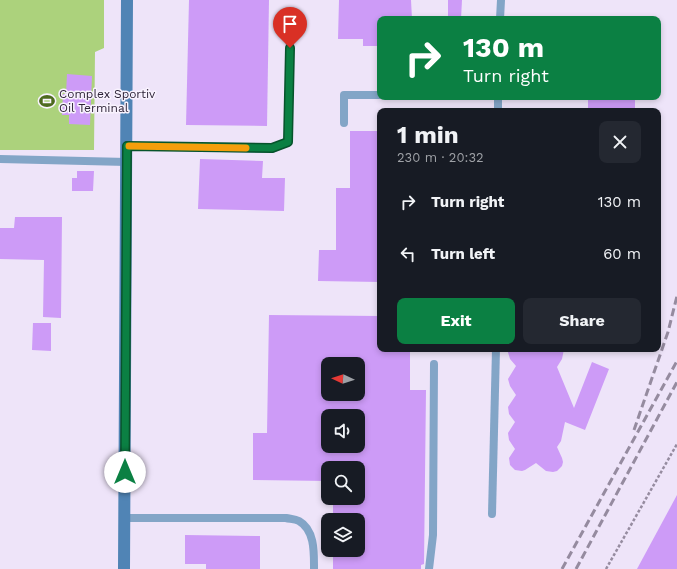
<!DOCTYPE html>
<html lang="en">
<head>
<meta charset="utf-8">
<style>
	body { margin:0; font-family:"Work Sans",sans-serif; background:#242831; color:#f1f3f6; height:100vh; display:flex; flex-direction:column; font-size:15px; white-space:nowrap }
	* { box-sizing:border-box; margin:0 }
	p { font-size:13px; color:#9ea1a6 }
	.icon { flex:none; width:22px; height:22px; fill:none; stroke:currentColor; stroke-width:2; stroke-linecap:round; stroke-linejoin:round }
	.map { position:relative; flex:1; overflow:hidden }
	.panel { position:absolute; left:377px; top:108px; width:284px; height:244px; display:flex; flex-direction:column; background:#171b24; border-radius:8px; box-shadow:0 2px 6px #0003 }
	.panel>* { flex:none }
	.top-card { position:absolute; left:377px; top:16px; width:284px; height:84px; border-radius:8px; box-shadow:0 2px 6px #0003; background:#0b8043; color:#fff; overflow:hidden }
	.needle { width:26px; rotate:274deg }
	.fabs { position:absolute; left:321px; top:357px; display:grid; gap:8px }
	.fabs a { display:grid; place-items:center; width:44px; height:44px; border-radius:8px; background:#171b24; box-shadow:0 2px 6px #0003; font-size:20px }
	.pin { position:absolute; display:grid; place-items:center; width:34px; height:34px; color:#fff; margin:-41px -17px; border-radius:50% 50% 50% 0; rotate:-45deg; box-shadow:0 0 4px #0007 }
	.pin .icon { rotate:45deg }
	.me { position:absolute; width:44px; margin:-22px; rotate:0deg; stroke-linejoin:round; filter:drop-shadow(0 0 3px #0008) }
	.turn { display:flex; align-items:center; gap:14px; height:84px; padding:0 20px; font-size:18px }
	.turn .icon { width:52px; height:52px; stroke-width:2.5 }
	.turn b { display:block; font-size:28px; line-height:34px }
	.round { display:grid; place-items:center; flex:none; width:42px; height:42px; border-radius:8px; background:#242831 }
	.summary { display:flex; align-items:center; justify-content:space-between; height:68px; padding:0 20px }
	h1 { font-size:24px; font-weight:700; line-height:30px }
	.action { display:flex; gap:8px; margin-top:auto; padding:8px 20px }
	.action a { flex:1; height:46px; border-radius:8px; background:#0b8043; color:#fff; font-size:16px; font-weight:700; line-height:46px; text-align:center }
	.action a+a { background:#242831; color:#f1f3f6 }
	ul { padding:0; list-style:none }
	li { display:flex; align-items:center; gap:12px; height:52px; padding:0 20px }
	li div { flex:1 }
	li b { display:block; font-size:15px }
	li em { font-style:normal }
	.map>svg:first-child { display:block }
	.green { fill:#acd27c }
	.building { fill:#cd9bf7; fill-rule:evenodd }
	.lines { fill:none; stroke-linecap:round; stroke-linejoin:round }
	.path { stroke:#968ca0; stroke-width:2.5; stroke-dasharray:3 2; stroke-linecap:butt }
	.lane { stroke:#83a5c7; stroke-width:8 }
	.secondary { stroke:#5084b5; stroke-width:12 }
	.rail { stroke:#958b9f; stroke-width:3; stroke-dasharray:8 4; stroke-linecap:butt }
	.route-casing { stroke:#07532c; stroke-width:10 }
	.route { stroke:#0b8043; stroke-width:7 }
	.slow { stroke:#f59e0b; stroke-width:7 }
	.labels { text-anchor:middle; dominant-baseline:central; stroke-width:3; stroke-linejoin:round; paint-order:stroke }
	.poi-label { font-size:12px; fill:#2e2438; stroke:#f9f3fe; text-anchor:start }
</style>
</head>
<body>
<div class="map">
<svg width="677" height="569" viewBox="0 0 677 569">
	<rect width="100%" height="100%" fill="#eee4f9"/>
	<path class="green" d="M0,0H104V48L95,52L94,150H0Z"/>
	<g class="building">
		<path d="M189,0H269L267,126L186,125Z"/>
		<path d="M339,0H411L412,19H380V46H363V39H338Z"/>
		<path d="M448,0H462L461,19H448Z"/>
		<path d="M67,74L92,76L90,125L69,124V115H62L63,94H66Z"/>
		<rect x="588" y="97" width="47" height="14"/>
		<path d="M350,131H380V282L318,281L319,250H336V188H350Z"/>
		<path d="M200,159L263,161L262,178H285L284,211L198,209Z"/>
		<path d="M77,171H94L93,191H72V178H77Z"/>
		<path d="M15,217H62L61,318L43,317L44,260L0,259V228H14Z"/>
		<path d="M269,315L380,316V349H410V390H426L424,564L421,565V569H333V550H358V520H333V498H358V468H328V481L253,480V433H267ZM328,364H358V394H328ZM328,416H358V446H328Z"/>
		<path d="M33,323H51V351L32,350Z"/>
		<path d="M507,349H564L562,359L557,367L574,408L592,362L609,369L585,430L565,422L561,441L557,447L562,458L563,462L562,466L557,471L553,472L546,471L536,463L525,470L522,471L515,470L510,465L509,458L515,449L509,440L508,433L515,422L509,414L508,407L516,395L510,386L508,379L516,366L510,359Z"/>
		<path d="M677,495V569H637Z"/>
		<path d="M185,535L260,536V569H206V564H185Z"/>
	</g>
	<g class="lines">
		<path class="path" d="M606,569L677,444"/>
		<g class="lane">
			<path d="M500,19L501,0"/>
			<path d="M498,111V97"/>
			<path d="M344,123V95H380"/>
			<path d="M127,146L272,149L288,142L290,32"/>
			<path d="M0,159L127,162"/>
			<path d="M492,514L496,349"/>
			<path d="M124,518H286C290,519 295,519 299,521C315,530 314,553 314,569"/>
			<path d="M429,569L433,535L434,364"/>
		</g>
		<path class="secondary" d="M124,569L127,0"/>
		<g class="rail">
			<path d="M634,430L668,332L677,296"/>
			<path d="M562,569L677,361"/>
			<path d="M576,569L677,382"/>
		</g>
	</g>
	<g class="lines">
		<defs>
			<path id="route" d="M125,472L127,146L272,148L288,142L290,48"/>
		</defs>
		<use href="#route" class="route-casing"/>
		<use href="#route" class="route"/>
		<path class="slow" d="M129,146L246,148"/>
	</g>
	<defs>
		<symbol id="stadium-bare" viewBox="-9 -9 18 18"><path d="M0-5a6.5 5 0 1 0 0 10a6.5 5 0 1 0 0-10ZM-3.5-1.8h7v3.6h-7Z" fill="#4d6a1e" stroke="#f9f3fe" stroke-width="2.5" paint-order="stroke"/></symbol>
	</defs>
	<g fill-rule="evenodd">
		<use href="#stadium-bare" x="36" y="90" width="22" height="22"/>
	</g>
	<g class="labels">
		<g class="poi-label">
			<text x="59" y="94">Complex Sportiv<tspan x="59" dy="14">Oil Terminal</tspan></text>
		</g>
	</g>
</svg>
<div class="fabs">
<a><svg class="needle" viewBox="-14 -14 28 28"><path d="M0-13l5 13h-10z" fill="#e53935"/><path d="M0 13l5-13h-10z" fill="#9ea1a6"/></svg></a>
<a><svg class="icon" aria-label="sound" viewBox="0 0 24 24"><path d="M4 9h4l5-4v14l-5-4H4zM17 9q2 3 0 6"/></svg></a>
<a><svg class="icon" aria-label="search" viewBox="0 0 24 24"><circle cx="10" cy="10" r="6"/><path d="M15 15l6 6"/></svg></a>
<a><svg class="icon" aria-label="layers" viewBox="0 0 24 24"><path d="M12 4l9 5-9 5-9-5zM3 14l9 5 9-5"/></svg></a>
</div>
<div class="pin" style="left:290px;top:48px;background:#d93025"><svg class="icon" aria-label="arrive" viewBox="0 0 24 24"><path d="M6 21V4h12l-3 4 3 4H6"/></svg></div>
<svg class="me" style="left:125px;top:472px" viewBox="-20 -20 40 40"><circle r="19" fill="#fff"/><path d="M0-13L10 11 0 6-10 11z" fill="#0b8043"/></svg>
<div class="top-card">
<div class="turn"><svg class="icon" aria-label="right" viewBox="0 0 24 24"><path d="M7 20v-9h11M14 6l5 5-5 5"/></svg><div><b>130 m</b>Turn right</div></div>
</div>
<section class="panel">
<div class="summary"><div><h1>1 min</h1><p>230 m · 20:32</p></div><a class="round"><svg class="icon" aria-label="close" viewBox="0 0 24 24"><path d="M6 6l12 12M18 6L6 18"/></svg></a></div>
<ul>
<li><svg class="icon" aria-label="right" viewBox="0 0 24 24"><path d="M7 20v-9h11M14 6l5 5-5 5"/></svg><div><b>Turn right</b></div><em>130 m</em></li>
<li><svg class="icon" aria-label="left" viewBox="0 0 24 24"><path d="M17 20v-9H6M10 6l-5 5 5 5"/></svg><div><b>Turn left</b></div><em>60 m</em></li>
</ul>
<div class="action"><a>Exit</a><a>Share</a></div>
</section>
</div>
</body>
</html>
